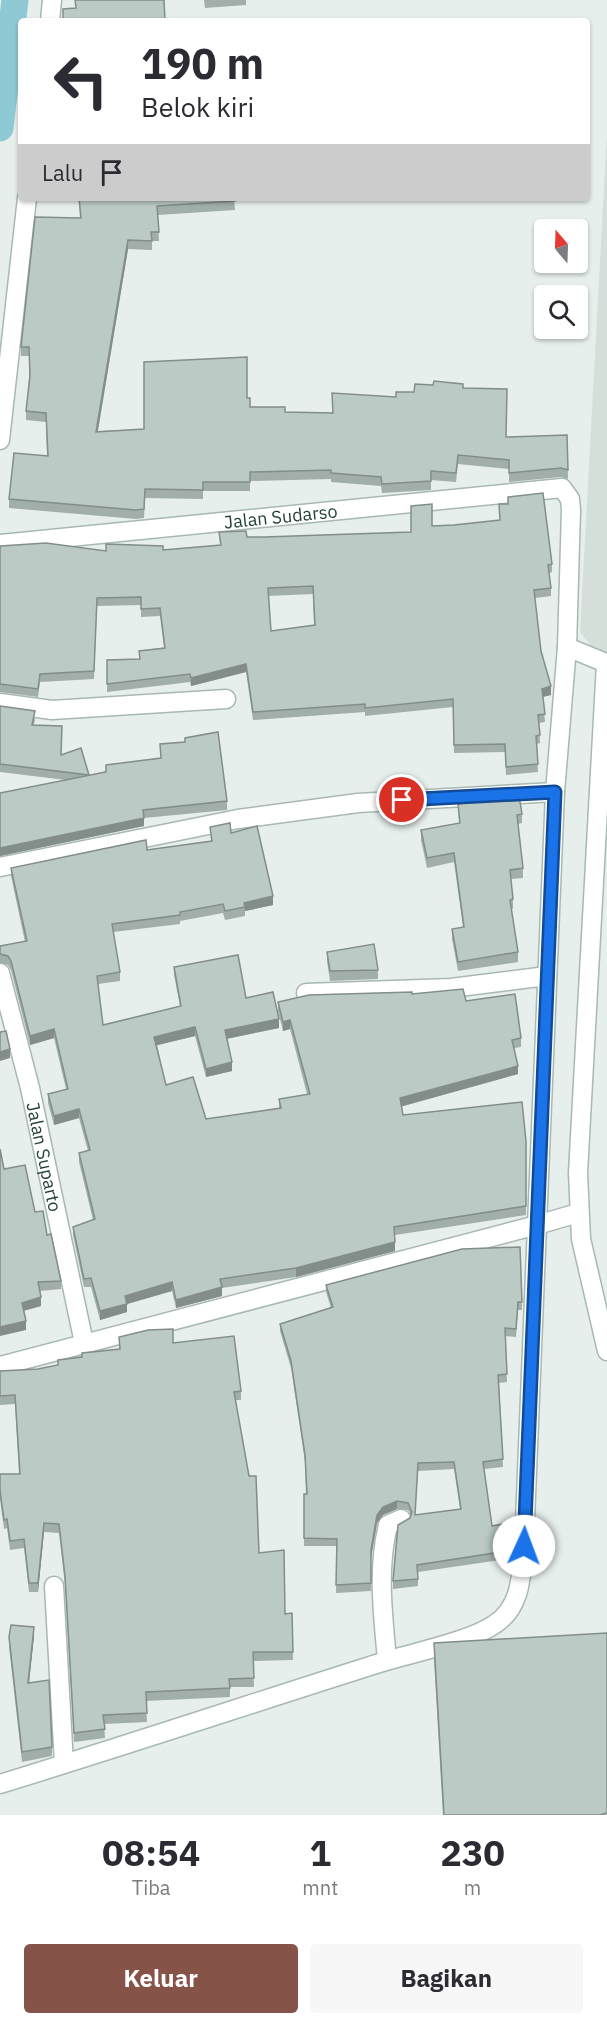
<!DOCTYPE html>
<html lang="id">
<head>
<meta charset="utf-8">
<style>
	body { margin:0; font-family:"IBM Plex Sans",sans-serif; background:#f7f7f7; color:#2b2b33; height:100vh; display:flex; flex-direction:column; font-size:22px; white-space:nowrap }
	* { box-sizing:border-box; margin:0 }
	p { font-size:20px; color:#7c7c81 }
	.icon { flex:none; width:33px; height:33px; fill:none; stroke:currentColor; stroke-width:2; stroke-linecap:round; stroke-linejoin:round }
	.map { position:relative; height:1815px; overflow:hidden }
	.details { display:flex; flex-direction:column; background:#fff; flex:1 }
	.details>* { flex:none }
	.guide { position:absolute; left:18px; top:18px; width:572px; height:183px; border-radius:6px; box-shadow:0 2px 4px #0004; background:#fff; color:#2b2b33; overflow:hidden }
	.needle { width:39px; rotate:341deg }
	.tools { position:absolute; left:534px; top:219px; display:grid; gap:12px }
	.tools a { display:grid; place-items:center; width:54px; height:54px; border-radius:6px; background:#fff; box-shadow:0 2px 4px #0004; font-size:30px }
	.pin { position:absolute; display:grid; place-items:center; width:51px; height:51px; color:#fff; margin:-26px; border:3px solid #fff; border-radius:50%; box-shadow:0 2px 6px #0007 }
	.me { position:absolute; width:66px; margin:-33px; rotate:2deg; stroke-linejoin:round; filter:drop-shadow(0 0 4px #0008) }
	.turn { display:flex; align-items:center; gap:21px; height:126px; padding:0 24px; font-size:27px }
	.turn .icon { width:78px; height:78px; stroke-width:2.5 }
	.turn b { display:block; font-size:42px; line-height:51px }
	.then { display:flex; align-items:center; height:57px; padding:0 24px; background:#0003; gap:12px; font-size:22px }
	.eta { display:flex; justify-content:space-evenly; align-items:center; height:102px; text-align:center }
	.eta b { font-size:36px; font-weight:700; line-height:42px }
	.button { display:flex; gap:12px; margin-top:auto; padding:12px 24px }
	.button a { flex:1; height:69px; border-radius:6px; background:#855347; color:#fff; font-size:24px; font-weight:700; line-height:69px; text-align:center }
	.button a+a { background:#f7f7f7; color:#2b2b33 }
	.map>svg:first-child { display:block }
	.built { fill:#d4dfda }
	.lines { fill:none; stroke-linecap:round; stroke-linejoin:round }
	.canal { stroke:#8ec9d4; stroke-width:27 }
	.street-casing { stroke:#a8b8b2; stroke-width:21 }
	.street { stroke:#fff; stroke-width:18 }
	.wall { fill:#a1aea9; fill-rule:evenodd }
	.shaded-wall { fill:#838d89 }
	.building { fill:#bbcac4; stroke:#838d89; stroke-width:1.5; fill-rule:evenodd }
	.route-casing { stroke:#114b97; stroke-width:15 }
	.route { stroke:#1a73e8; stroke-width:10 }
	.labels { text-anchor:middle; dominant-baseline:central; stroke-width:4.5; stroke-linejoin:round; paint-order:stroke }
	.street-label { font-size:18px; fill:#24423a; stroke:#f7fbf9 }
</style>
</head>
<body>
<div class="map">
<svg width="607" height="1815" viewBox="0 0 607 1815">
	<rect width="100%" height="100%" fill="#e6efeb"/>
	<path class="built" d="M607,132V663H605L580,632Z"/>
	<g class="lines">
		<path class="canal" d="M0,128L15,0"/>
		<defs>
			<g id="street">
				<path d="M50,21L52,0"/>
				<path d="M0,440L27,198"/>
				<path id="s1" d="M0,544L562,488L570,499L571,510L567,647L555,792L537,1225L0,1366"/>
				<path d="M567,647L606,663L578,1173L581,1239L607,1351"/>
				<path d="M0,703L52,710L226,699"/>
				<path d="M0,867L238,819L358,803L555,792"/>
				<path id="s2" d="M0,973L30,1088L84,1343"/>
				<path d="M306,993L451,988L547,976"/>
				<path d="M54,1586L64,1764"/>
				<path d="M387,1660C383,1615 377,1570 388,1525L401,1519"/>
				<path d="M0,1784C124,1746 247,1705 370,1666C402,1655 470,1642 495,1624C522,1606 521,1575 524,1546L537,1225L578,1213"/>
			</g>
		</defs>
		<use href="#street" class="street-casing"/>
		<use href="#street" class="street"/>
	</g>
	<g class="wall">
		<path d="M204,0H246V5L205,8Z"/>
		<path d="M79,198H234L235,210L158,215L159,241H152V250L128,249L98,431L144,429L247,398L250,407L285,412L333,413L414,392L463,388L506,437L567,435L568,479L561,477L509,482V469L458,464L456,482L431,480V490L382,493L381,486L331,482V479L250,481V491H203V499L145,498L144,518L136,519L9,508V499L47,456L46,422L26,420V411L29,378V356H21V347L80,218Z"/>
		<path d="M432,526L552,564V572L549,573L551,588V596L535,598L541,651L551,695L543,697L545,722L539,723L540,743L537,744L538,772L506,775L505,752L454,753L453,707L365,716V712L253,720L246,672L191,686L190,682L107,692V660L139,659V651L164,648L160,616L141,617V605L97,606L94,679L40,682L38,697L0,692V546L106,551L163,550L220,545L219,532L247,537H264L411,532ZM313,594L314,625L271,631L268,596Z"/>
		<path d="M0,706L35,719L34,725L61,755L81,748L89,775L161,758L160,744L185,742V738L227,801V810L144,818V826L0,856V793L66,780L0,772Z"/>
		<path d="M458,804L522,814V823L518,824L523,868V878L511,879L513,899V909H511L518,952V962L458,971L452,939V929L463,927L454,862L427,868L421,840V830L459,823Z"/>
		<path d="M210,827L231,833L273,905L245,911V916L225,920L223,913L180,921V924L113,932L120,972V981L98,984L103,1025L180,1006L174,975V967L246,998L279,1028L227,1039L232,1071L206,1077L195,1036L157,1045L166,1085L206,1119L279,1108V1099L307,1094L290,1029L283,1031L278,1011V1002L412,994L466,1001L521,1038V1047L514,1048L518,1074L401,1106L403,1115L526,1141V1215L395,1235V1251L296,1277L222,1288V1296L176,1308L172,1291L127,1304V1312L100,1320L91,1287H84L73,1235V1227L93,1220L79,1162V1153L88,1151L79,1118L54,1125L48,1103V1094L66,1089L54,1038L30,1045L11,970L8,965L0,963V946L25,942L11,876V868L211,841Z"/>
		<path d="M327,952L378,970V979L330,981L327,961Z"/>
		<path d="M4,1169L35,1212L47,1235L61,1281V1289L40,1291L41,1306L24,1311L26,1330Z"/>
		<path d="M520,1247L522,1310H518L516,1337L505,1336L507,1382L499,1383L503,1467L484,1469L492,1526L507,1551V1559L418,1572V1586L393,1589V1581L411,1516L408,1510L397,1509L383,1515L377,1523L371,1558V1591L336,1593L337,1546H304V1494H306L305,1462L291,1368L280,1331V1324L331,1308L326,1292V1285ZM454,1469L460,1509L415,1515L418,1471Z"/>
		<path d="M119,1337L173,1343L241,1391V1400H235L259,1553L285,1614L292,1613L293,1660L253,1661L254,1687H230V1697L146,1701L147,1722L104,1724L105,1738L74,1742L65,1585L59,1533L44,1532L38,1592H29L24,1548L10,1550L7,1528L4,1529L0,1499V1474H19L15,1404L0,1405V1371L38,1369L58,1365V1360L119,1350Z"/>
		<path d="M34,1636L29,1683L52,1747V1756L22,1762L9,1647V1637Z"/>
		<path d="M434,1643L607,1815H443L434,1660Z"/>
	</g>
	<g class="shaded-wall">
		<path d="M128,240V249L96,441V432Z"/>
		<path d="M246,664V672L191,686V678Z"/>
		<path d="M551,686V695L542,697V689Z"/>
		<path d="M144,818V826L0,856V848Z"/>
		<path d="M273,896V905L245,911L244,903Z"/>
		<path d="M279,1019V1028L225,1039V1030Z"/>
		<path d="M290,1020V1029L283,1031V1022Z"/>
		<path d="M195,1027V1036L154,1046V1037Z"/>
		<path d="M54,1029V1038L30,1045V1036Z"/>
		<path d="M10,1049V1058L0,1061V1052Z"/>
		<path d="M232,1062V1071L206,1077V1069Z"/>
		<path d="M518,1066V1074L400,1107V1098Z"/>
		<path d="M79,1109V1118L54,1125V1116Z"/>
		<path d="M395,1242V1251L296,1277V1268Z"/>
		<path d="M172,1282V1291L127,1304V1312L100,1320V1311L125,1296Z"/>
		<path d="M222,1287V1296L176,1308V1300Z"/>
		<path d="M41,1297V1306L22,1311V1303Z"/>
		<path d="M26,1321V1330L0,1336V1327Z"/>
		<path d="M397,1501V1509L383,1515L377,1523L371,1558V1591V1550L377,1515L383,1507Z"/>
		<path d="M44,1523V1532L38,1592V1583Z"/>
		<path d="M34,1627V1636L28,1692V1683Z"/>
	</g>
	<g class="building">
		<path d="M75,0H164L165,21H63V9L76,8Z"/>
		<path d="M79,198H234L235,201L157,206L159,232H151L152,241L128,240L96,432L144,429V362L247,357V398H250V407H285V412L333,413L332,393L396,397V392H414L415,384L433,385L434,381L463,384V388L507,389L506,437L567,435L568,470L561,468L509,473V460L458,455L456,473L431,471V481L382,484L381,477L331,473V470L250,472V482H203V490L145,489L144,509L136,510L9,499L14,453L48,456L46,413L26,411L30,376L29,347H21L35,217L81,218Z"/>
		<path d="M543,493L552,564L548,565L551,588L534,590L541,651L551,686L542,689L545,714L538,715L540,735L536,736L538,764L506,767L505,744L454,745L453,699L365,708V704L253,712L246,664L191,678L190,674L107,684V660L140,659L139,651L165,648L160,608L141,609V597L97,598L94,671L40,674L38,689L0,684V546L46,543L106,551V544L163,546V550L221,545L219,532L246,531L247,537H264L411,532V506L432,504V526L454,525L500,520L499,504H508V497ZM313,586L315,625L271,631L268,588Z"/>
		<path d="M0,706L35,711L32,725L62,726L61,755L81,748L89,775L0,764Z"/>
		<path d="M218,732L227,801L143,810L144,818L0,848V793L106,772V765L161,758L160,744L185,742V738Z"/>
		<path d="M519,796L522,814L517,815L523,868L510,870L513,899L510,900L518,952L458,962L452,929L464,927L454,853L427,858L421,830L460,823L458,804Z"/>
		<path d="M230,823L231,833L257,826L273,896L244,903L245,907L225,911L223,904L180,912V915L112,924L120,972L97,976L103,1025L181,1006L174,967L238,955L246,998L273,992L279,1019L225,1030L232,1062L206,1069L195,1027L154,1037L166,1085L193,1077L206,1119L281,1108L279,1099L310,1094L290,1020L283,1022L278,1002L309,995L412,992V994L463,989L466,1001L515,994L521,1038L512,1040L518,1066L400,1098L403,1115L522,1102L526,1141V1206L394,1227L395,1242L296,1268L220,1279L222,1287L176,1300L172,1282L125,1296L127,1304L100,1311L91,1278L84,1279L73,1227L95,1219L79,1153L90,1150L79,1109L54,1116L48,1094L68,1089L54,1029L30,1036L11,961L8,956L0,954V946L27,941L11,868L146,840L147,850L212,841L210,827Z"/>
		<path d="M374,944L378,970L330,971L327,952Z"/>
		<path d="M6,1031L10,1049L0,1052V1032Z"/>
		<path d="M0,1149L4,1169L25,1165L35,1212L43,1211L47,1235L51,1234L61,1281L38,1282L41,1297L22,1303L26,1321L0,1327Z"/>
		<path d="M520,1247L522,1302H518L516,1329L505,1328L507,1374L498,1375L503,1459L483,1462L492,1526L503,1524L507,1551L417,1565L418,1579L393,1581L398,1525L410,1518L412,1512L408,1503L397,1501L383,1507L377,1515L371,1550V1583L336,1585L337,1539L304,1538V1494H307L305,1455L291,1361L280,1324L333,1307L326,1285L462,1249ZM454,1462L461,1509L415,1515L418,1463Z"/>
		<path d="M173,1329V1343L234,1336L241,1391L234,1392L249,1476H256L259,1553L284,1550L285,1614L292,1613L293,1652H253L254,1678L229,1679L230,1688L146,1692L147,1713L103,1715L105,1729L74,1733L65,1576L59,1524L44,1523L38,1583H29L24,1539L10,1541L7,1519L4,1520L0,1490V1474H20L15,1395L0,1396V1371L38,1369L58,1365V1360L82,1357V1353L120,1349L119,1337L148,1330Z"/>
		<path d="M11,1625L34,1627L28,1683L49,1680L52,1747L22,1752L9,1637Z"/>
		<path d="M607,1633V1813L600,1815H444L434,1643Z"/>
	</g>
	<g class="lines">
		<defs>
			<path id="route" d="M402,800L555,792L524,1546"/>
		</defs>
		<use href="#route" class="route-casing"/>
		<use href="#route" class="route"/>
	</g>
	<g class="labels">
		<g class="street-label">
			<text stroke="none"><textPath href="#s1" startOffset="282">Jalan Sudarso</textPath></text>
			<text stroke="none"><textPath href="#s2" startOffset="189">Jalan Suparto</textPath></text>
		</g>
	</g>
</svg>
<div class="tools">
<a><svg class="needle" viewBox="-14 -14 28 28"><path d="M0-13l5 13h-10z" fill="#e53935"/><path d="M0 13l5-13h-10z" fill="#7c7c81"/></svg></a>
<a><svg class="icon" aria-label="search" viewBox="0 0 24 24"><circle cx="10" cy="10" r="6"/><path d="M15 15l6 6"/></svg></a>
</div>
<div class="pin" style="left:402px;top:800px;background:#d93025"><svg class="icon" aria-label="arrive" viewBox="0 0 24 24"><path d="M6 21V4h12l-3 4 3 4H6"/></svg></div>
<svg class="me" style="left:524px;top:1546px" viewBox="-20 -20 40 40"><circle r="19" fill="#fff"/><path d="M0-13L10 11 0 6-10 11z" fill="#1a73e8"/></svg>
<div class="guide">
<div class="turn"><svg class="icon" aria-label="left" viewBox="0 0 24 24"><path d="M17 20v-9H6M10 6l-5 5 5 5"/></svg><div><b>190 m</b>Belok kiri</div></div>
<div class="then">Lalu<svg class="icon" aria-label="arrive" viewBox="0 0 24 24"><path d="M6 21V4h12l-3 4 3 4H6"/></svg></div>
</div>
</div>
<section class="details">
<div class="eta">
<div><b>08:54</b><p>Tiba</p></div>
<div><b>1</b><p>mnt</p></div>
<div><b>230</b><p>m</p></div>
</div>
<div class="button"><a>Keluar</a><a>Bagikan</a></div>
</section>
</body>
</html>
